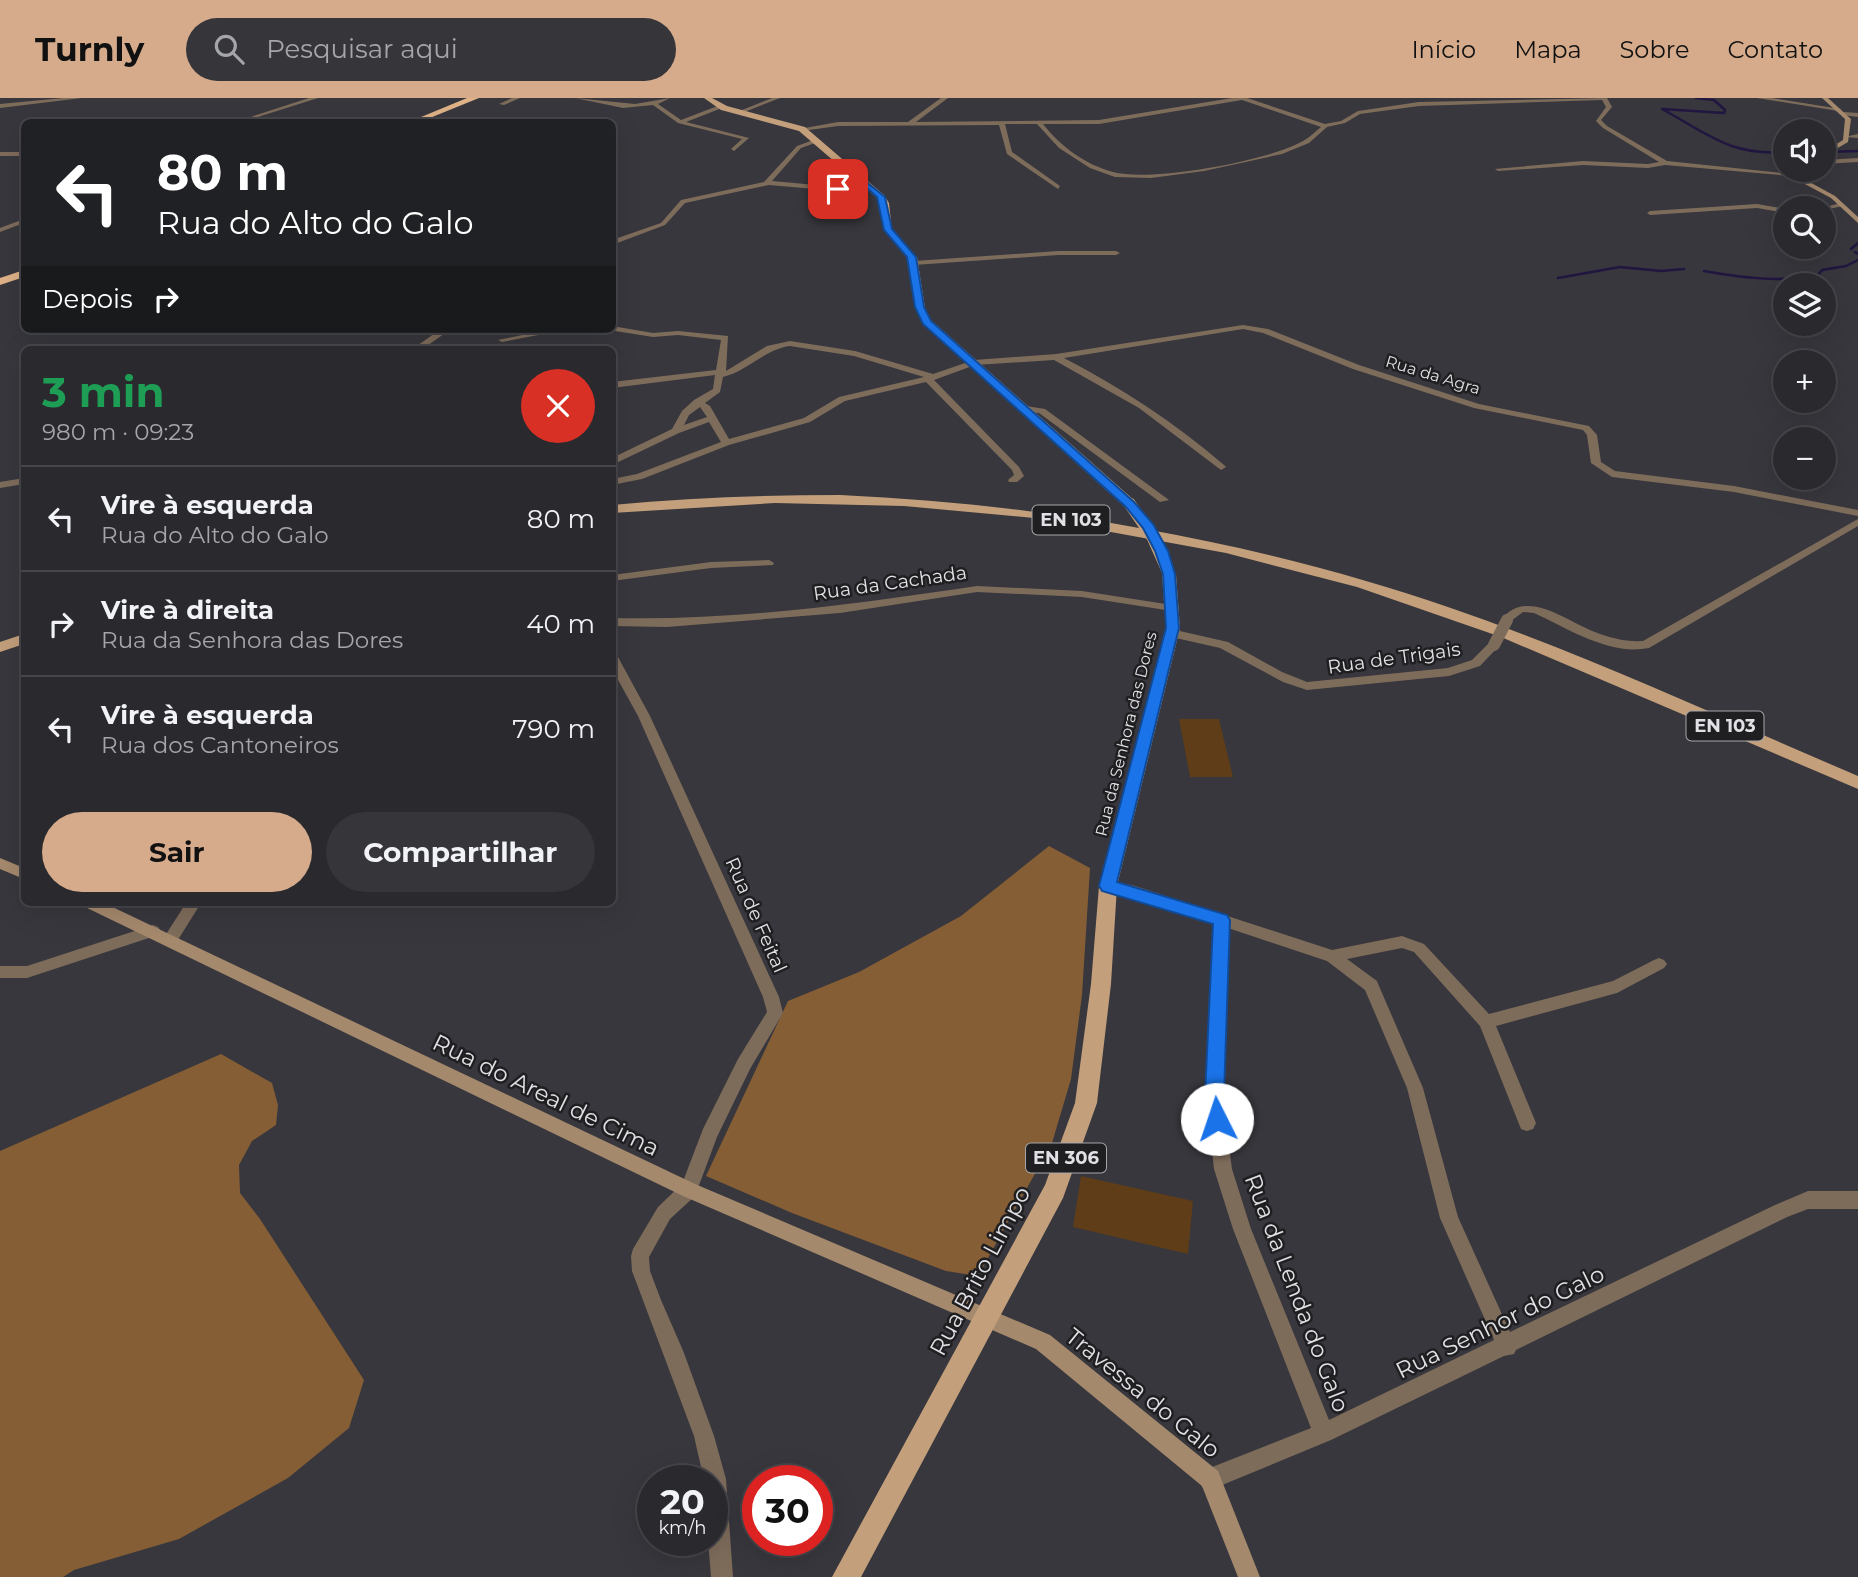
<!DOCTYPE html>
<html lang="pt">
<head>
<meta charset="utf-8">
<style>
	body { margin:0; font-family:Montserrat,sans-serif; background:#35353a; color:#f1f3f6; height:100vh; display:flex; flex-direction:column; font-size:26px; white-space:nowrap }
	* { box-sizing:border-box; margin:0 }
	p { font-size:23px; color:#a5a6aa }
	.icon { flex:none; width:38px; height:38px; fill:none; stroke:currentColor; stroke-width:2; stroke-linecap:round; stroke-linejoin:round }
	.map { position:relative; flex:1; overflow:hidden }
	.side { position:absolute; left:21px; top:248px; width:595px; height:560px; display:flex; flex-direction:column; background:#29292e; border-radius:10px; box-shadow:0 7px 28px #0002,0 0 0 2px #45454a }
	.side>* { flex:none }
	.guide { position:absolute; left:21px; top:21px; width:595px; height:214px; border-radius:10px; box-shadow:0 7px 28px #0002,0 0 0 2px #45454a; background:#202124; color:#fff; overflow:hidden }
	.controls { position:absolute; left:1773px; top:21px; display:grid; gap:14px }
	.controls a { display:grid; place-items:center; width:63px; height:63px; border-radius:50%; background:#29292e; box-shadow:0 7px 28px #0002,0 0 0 2px #45454a; font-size:35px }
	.speed { position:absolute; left:637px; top:1367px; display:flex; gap:14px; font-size:35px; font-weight:700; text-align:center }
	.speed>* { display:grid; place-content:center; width:91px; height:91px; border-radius:50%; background:#29292e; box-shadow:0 7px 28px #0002,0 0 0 2px #45454a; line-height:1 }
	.speed small { font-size:18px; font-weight:400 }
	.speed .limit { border:10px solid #d22; background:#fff; color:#111 }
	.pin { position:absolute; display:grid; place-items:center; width:60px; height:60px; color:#fff; margin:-30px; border-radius:14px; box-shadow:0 4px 10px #0006 }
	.me { position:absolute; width:77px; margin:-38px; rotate:356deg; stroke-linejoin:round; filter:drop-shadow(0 0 5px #0008) }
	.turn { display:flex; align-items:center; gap:24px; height:147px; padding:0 21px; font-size:32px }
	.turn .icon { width:91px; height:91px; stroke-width:2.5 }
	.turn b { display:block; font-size:49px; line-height:60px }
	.then { display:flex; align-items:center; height:66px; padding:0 21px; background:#0003; gap:14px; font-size:26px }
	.round { display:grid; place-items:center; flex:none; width:74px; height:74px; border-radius:37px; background:#35353a }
	.summary { display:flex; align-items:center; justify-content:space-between; height:119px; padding:0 21px }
	h1 { font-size:42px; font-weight:700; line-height:52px; color:#1e9e55 }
	.cta { display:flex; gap:14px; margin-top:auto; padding:14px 21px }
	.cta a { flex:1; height:80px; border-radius:42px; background:#d6ab8b; color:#111; font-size:28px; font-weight:700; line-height:80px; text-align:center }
	.cta a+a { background:#35353a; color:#f1f3f6 }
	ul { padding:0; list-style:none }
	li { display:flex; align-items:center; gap:21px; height:105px; padding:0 21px; border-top:2px solid #45454a }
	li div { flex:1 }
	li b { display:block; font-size:26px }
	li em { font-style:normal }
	header { display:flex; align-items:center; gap:42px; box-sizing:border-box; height:98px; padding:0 35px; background:#d6ab8b; color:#111 }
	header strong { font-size:33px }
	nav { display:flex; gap:38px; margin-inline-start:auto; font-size:24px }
	.search { width:490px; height:63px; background:#35353a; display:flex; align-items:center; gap:18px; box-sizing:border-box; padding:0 24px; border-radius:38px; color:#a5a6aa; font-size:26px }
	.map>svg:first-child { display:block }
	.green { fill:#5e3d18 }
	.forest { fill:#865e35 }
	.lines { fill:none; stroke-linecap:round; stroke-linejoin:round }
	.stream { stroke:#211640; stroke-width:2.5 }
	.street { fill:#7e6c5b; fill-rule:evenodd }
	.secondary { fill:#a5896d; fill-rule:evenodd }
	.primary { fill:#c39f7b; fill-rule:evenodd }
	.highway { fill:#dfb287; fill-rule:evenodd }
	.street-bridge { stroke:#7e6c5b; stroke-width:12 }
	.primary-bridge { stroke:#c39f7b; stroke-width:12 }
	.route { fill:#1a73e8; stroke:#114b97; stroke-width:2 }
	.labels { text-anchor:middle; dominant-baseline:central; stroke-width:5; stroke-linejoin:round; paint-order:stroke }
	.far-street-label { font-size:16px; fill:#e1e0e4; stroke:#1f1e21 }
	.shield { fill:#1f1e21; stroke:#a7a6aa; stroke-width:2 }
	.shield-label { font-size:18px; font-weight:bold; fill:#e1e0e4 }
	.street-label { font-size:19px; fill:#e1e0e4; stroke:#1f1e21 }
	.near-street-label { font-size:23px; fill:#e1e0e4; stroke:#1f1e21 }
</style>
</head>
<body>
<header>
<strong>Turnly</strong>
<div class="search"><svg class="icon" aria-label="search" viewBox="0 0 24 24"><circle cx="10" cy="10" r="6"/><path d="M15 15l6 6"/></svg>Pesquisar aqui</div>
<nav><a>Início</a><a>Mapa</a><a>Sobre</a><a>Contato</a></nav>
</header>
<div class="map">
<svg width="1858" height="1479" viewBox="0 0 1858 1479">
	<rect width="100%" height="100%" fill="#37373d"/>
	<g class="green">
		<path d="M1179,621H1219L1233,679H1190Z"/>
		<path d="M1081,1078L1193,1103L1188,1156L1073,1129Z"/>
	</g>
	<g class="forest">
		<path d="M1049,748L1090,770L1082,897L1071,981L1052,1045L978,1178L946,1173L792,1115L706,1078L788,903L859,874L961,818Z"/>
		<path d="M221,956L272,985L278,1007L276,1027L252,1043L239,1067L240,1095L260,1121L364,1282L349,1330L288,1380L179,1441L74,1472L63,1479H0V1053Z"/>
	</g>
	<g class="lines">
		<g class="stream">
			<path d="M1696,0L1714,2L1725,12L1724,15L1662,11C1708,36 1730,58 1785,54"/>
			<path d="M1824,54L1858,53"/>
			<path d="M1851,151L1858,145"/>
			<path d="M1855,154L1858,156"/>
			<path d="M1704,173C1743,180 1778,184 1817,178L1822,172L1846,168L1858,162"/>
			<path d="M1558,180L1620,169L1661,173L1684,171"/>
		</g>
		<g class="street">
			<path d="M63,0H82L0,10V6Z"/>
			<path d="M309,0H318L242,24H235Z"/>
			<path d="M512,0H520L504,7L499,6Z"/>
			<path d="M575,0L635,6L670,0L658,6L681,22L720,7L722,10L686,24L749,40L734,53L731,51L742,41L678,25L653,7L623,10Z"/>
			<path d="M772,0H780L742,15L737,14Z"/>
			<path d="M941,0H948L916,24L1099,22L1232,0H1247L1325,26L1341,23L1358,13L1419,4L1607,0L1612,9L1601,22L1607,28L1667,63L1793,76L1790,78L1665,67L1648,70L1583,67L1498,73L1495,71L1583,63L1648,66L1659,64L1603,30L1596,23L1606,9L1602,2L1419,8L1360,16L1345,25L1327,29L1309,45L1282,56L1204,73L1151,80L1115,79L1090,70L1059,50L1037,26H1005L1012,54L1060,88L1058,91L1007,56L999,27L838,28L802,33L799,31L838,24H908ZM1242,2L1321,29C1313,36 1305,43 1295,47C1258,64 1151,84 1113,74C1086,67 1060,48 1043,26H1099Z"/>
			<path d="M1757,0H1772L1841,11L1838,13Z"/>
			<path d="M1844,14L1858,15V19L1842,17Z"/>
			<path d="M1858,36V40L1844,39Z"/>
			<path d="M816,41L818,44L801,50L772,83L838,89L864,82L866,85L838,93L769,87L685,105L665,127L612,147V142L661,125L681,102L764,84L797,48Z"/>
			<rect x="0" y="54" width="24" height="4"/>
			<path d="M1858,60V64L1824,66V62Z"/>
			<path d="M1841,105L1843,108L1824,112L1821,110Z"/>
			<path d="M1757,106L1785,111V115L1757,110L1650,117L1647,115L1650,113Z"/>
			<path d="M24,121V125L0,134V130Z"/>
			<path d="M1058,153H1116L1120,155L1116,157H1058L914,167L910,165L914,163Z"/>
			<path d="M1243,227L1268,231L1359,267L1479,306L1589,328L1597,337L1601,364L1615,373L1734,388L1858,412V418L1734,394L1612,379L1591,365L1587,337L1583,332L1474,310L1353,271L1263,235L1243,231L1064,260C1122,290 1175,325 1224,367L1226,369L1221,372L1139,310L1054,262L975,267L934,282L1019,369L1024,378L1017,384H1009L1008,382L1014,377L1012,372L926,284L845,303L810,324L729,347L642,381L612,387V381L637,376L721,344L709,324L679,335L612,367V360L672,331L682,313L694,302L713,291L715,277L612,290V284L716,272L721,242L678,237L653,239L609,232L612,231V228L653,235L678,233L728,238L726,273L767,248L790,243L855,253L933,276L974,262L1056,256ZM790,248L854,258L924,279L839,299L804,320L729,341L710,308L705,305L720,294L723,279C748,273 765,251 790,248ZM700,309L707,319L684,327L689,317Z"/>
			<path d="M441,231H451L421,252H411Z"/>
			<path d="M552,231H570L502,244L498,242Z"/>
			<path d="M1026,308L1045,311L1169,402L1160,404L1039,315L1023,313L1021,311Z"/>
			<path d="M24,380V386L0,390V384Z"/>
			<path d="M1858,421V428L1649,550C1610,558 1569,531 1534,515L1523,514L1507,526L1501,522C1526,489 1566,523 1595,534C1610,540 1626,544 1643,543Z"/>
			<path d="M769,462L774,465L773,467L711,470L612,483V477L711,464Z"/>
			<path d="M977,488L1082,493L1172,507L1178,510L1172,513L1082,499L977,494L840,515L667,529L612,528V520C735,523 856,506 977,488Z"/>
			<path d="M1171,531L1228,544L1282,574L1307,584L1448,570L1472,562L1490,544H1498L1500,547L1480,568L1449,578L1307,592L1283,584L1220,550L1167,538L1165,535Z"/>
			<path d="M612,555L618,559L650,618L779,899L783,915L750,971L717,1039L695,1098L670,1121L649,1159L650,1173L661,1202L684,1255L714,1338L726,1381L733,1479H711L708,1442H712V1382H704L694,1338L632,1173L631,1158L633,1151L658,1109L682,1086L703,1031L738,961L767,914L763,899L638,618L612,571Z"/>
			<path d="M1108,782L1135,788L1332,852L1402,838L1424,846L1489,916L1613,883L1654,862L1659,860L1664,862L1667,866L1664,870L1617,895L1496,928L1536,1025L1533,1031L1527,1033L1521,1031L1480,928L1414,854L1402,850L1347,861L1377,883L1379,888L1423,990L1458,1119L1510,1234L1775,1107L1808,1093H1858V1111H1808L1787,1119L1516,1252L1514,1256L1504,1258L1331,1342L1210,1392L1202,1389L1199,1381L1202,1373L1311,1330L1233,1131L1214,1071L1206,997L1213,825L1135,800L1103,792L1101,788L1103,784ZM1228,830L1327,863L1365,892L1407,990L1440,1120L1494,1242L1329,1322L1251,1131L1232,1071L1222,997Z"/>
			<path d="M186,805H201L176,845L171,847L166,845L163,841Z"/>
			<path d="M153,827L158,829L161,833L158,837L27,880H0V868H27Z"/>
		</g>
		<g class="secondary">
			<path d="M1822,0H1828L1851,21L1848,44L1824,58V54L1843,42L1845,21Z"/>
			<path d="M1792,72H1799L1795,76L1835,98L1858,119V125L1831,100L1788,77Z"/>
			<path d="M0,760L24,770V781L0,771Z"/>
			<path d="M83,805H104L695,1086L1050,1237L1218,1373L1260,1479H1238L1202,1388L1036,1251L683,1098L85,809Z"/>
		</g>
		<g class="primary">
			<path d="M704,0H712L727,8L805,29L884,97L889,105L892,132L917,159L925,210L931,222L1135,403V409H1125L923,226L915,210L907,160L884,132L878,101L799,33L721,12Z"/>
			<path d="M840,397C1018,405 1195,433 1366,483C1535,532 1696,609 1858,678V691L1501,539L1357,489L1226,455L1034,420L904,408L775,405L612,415V407C688,400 764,397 840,397Z"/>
			<path d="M1169,472L1176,476L1180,530L1117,788L1111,886L1097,1005L1063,1100L861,1479H832L1045,1087L1075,1005L1091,886L1099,788L1166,530L1162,476Z"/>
			<path d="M24,536V546L0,554V544Z"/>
		</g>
		<g class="highway">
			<path d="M467,0H479L420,24H409Z"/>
			<path d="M24,172V179L0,187V180Z"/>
		</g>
		<path class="street-bridge" d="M1494,547L1507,522"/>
		<path class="primary-bridge" d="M1130,406L1153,440L1169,476"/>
	</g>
	<path class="route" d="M864,82L885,99L892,131L916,159L924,209L931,223L1134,404L1153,426L1168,453L1175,476L1179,530L1117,784L1227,817L1230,822L1224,997L1227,1021L1224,1028L1217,1030L1210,1028L1205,997L1213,826L1102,793L1099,788L1166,530L1163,476L1155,453L1143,430L1126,409L923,226L915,209L907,159L884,132L877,99L863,87L838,93L834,91Z"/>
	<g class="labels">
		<g class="far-street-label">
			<text transform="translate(1433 277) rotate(17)">Rua da Agra</text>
			<text transform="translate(1126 636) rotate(-76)">Rua da Senhora das Dores</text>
		</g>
		<g class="shield">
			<rect x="1032.5" y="407.5" width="77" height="29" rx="5"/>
			<rect x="1686.5" y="613.5" width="77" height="29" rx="5"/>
			<rect x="1026" y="1045.5" width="80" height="29" rx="5"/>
		</g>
		<g class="shield-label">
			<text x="1071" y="422">EN 103</text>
			<text x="1725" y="628">EN 103</text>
			<text x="1066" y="1060">EN 306</text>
		</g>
		<g class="street-label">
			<text transform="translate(890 485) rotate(-8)">Rua da Cachada</text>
			<text transform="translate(1394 560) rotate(-8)">Rua de Trigais</text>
			<text transform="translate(756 817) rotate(66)">Rua de Feital</text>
		</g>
		<g class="near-street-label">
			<text transform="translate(546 997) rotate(26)">Rua do Areal de Cima</text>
			<text transform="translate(980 1173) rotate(-62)">Rua Brito Limpo</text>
			<text transform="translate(1297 1195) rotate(69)">Rua da Lenda do Galo</text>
			<text transform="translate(1500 1224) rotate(-26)">Rua Senhor do Galo</text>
			<text transform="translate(1143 1295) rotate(39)">Travessa do Galo</text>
		</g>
	</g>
</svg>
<div class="controls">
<a><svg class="icon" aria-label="sound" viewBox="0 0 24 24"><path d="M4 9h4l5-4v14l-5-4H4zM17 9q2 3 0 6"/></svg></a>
<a><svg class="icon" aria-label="search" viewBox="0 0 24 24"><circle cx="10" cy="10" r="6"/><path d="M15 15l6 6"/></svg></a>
<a><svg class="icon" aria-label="layers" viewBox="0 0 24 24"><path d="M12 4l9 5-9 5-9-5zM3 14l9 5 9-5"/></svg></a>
<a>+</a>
<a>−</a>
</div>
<div class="speed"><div>20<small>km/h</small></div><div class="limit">30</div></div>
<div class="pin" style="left:838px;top:91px;background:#d93025"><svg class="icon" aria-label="arrive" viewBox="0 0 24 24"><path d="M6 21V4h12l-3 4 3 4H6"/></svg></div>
<svg class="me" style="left:1217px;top:1021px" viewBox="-20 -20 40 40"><circle r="19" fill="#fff"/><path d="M0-13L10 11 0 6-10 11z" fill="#1a73e8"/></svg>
<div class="guide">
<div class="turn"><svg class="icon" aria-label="left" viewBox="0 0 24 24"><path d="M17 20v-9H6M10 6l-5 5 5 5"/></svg><div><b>80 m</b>Rua do Alto do Galo</div></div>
<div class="then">Depois<svg class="icon" aria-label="right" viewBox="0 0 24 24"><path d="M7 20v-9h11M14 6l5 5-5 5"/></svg></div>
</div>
<section class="side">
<div class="summary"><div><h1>3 min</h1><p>980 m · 09:23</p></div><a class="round" style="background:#d93025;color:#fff"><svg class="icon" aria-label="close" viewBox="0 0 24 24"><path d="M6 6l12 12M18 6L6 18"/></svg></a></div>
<ul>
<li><svg class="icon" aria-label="left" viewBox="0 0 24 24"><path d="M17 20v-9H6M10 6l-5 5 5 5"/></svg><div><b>Vire à esquerda</b><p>Rua do Alto do Galo</p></div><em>80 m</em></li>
<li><svg class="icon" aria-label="right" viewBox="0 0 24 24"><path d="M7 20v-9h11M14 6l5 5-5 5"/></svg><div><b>Vire à direita</b><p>Rua da Senhora das Dores</p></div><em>40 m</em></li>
<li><svg class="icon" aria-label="left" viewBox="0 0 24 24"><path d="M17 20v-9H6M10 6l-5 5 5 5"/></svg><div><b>Vire à esquerda</b><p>Rua dos Cantoneiros</p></div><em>790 m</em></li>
</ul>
<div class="cta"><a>Sair</a><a>Compartilhar</a></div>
</section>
</div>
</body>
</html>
